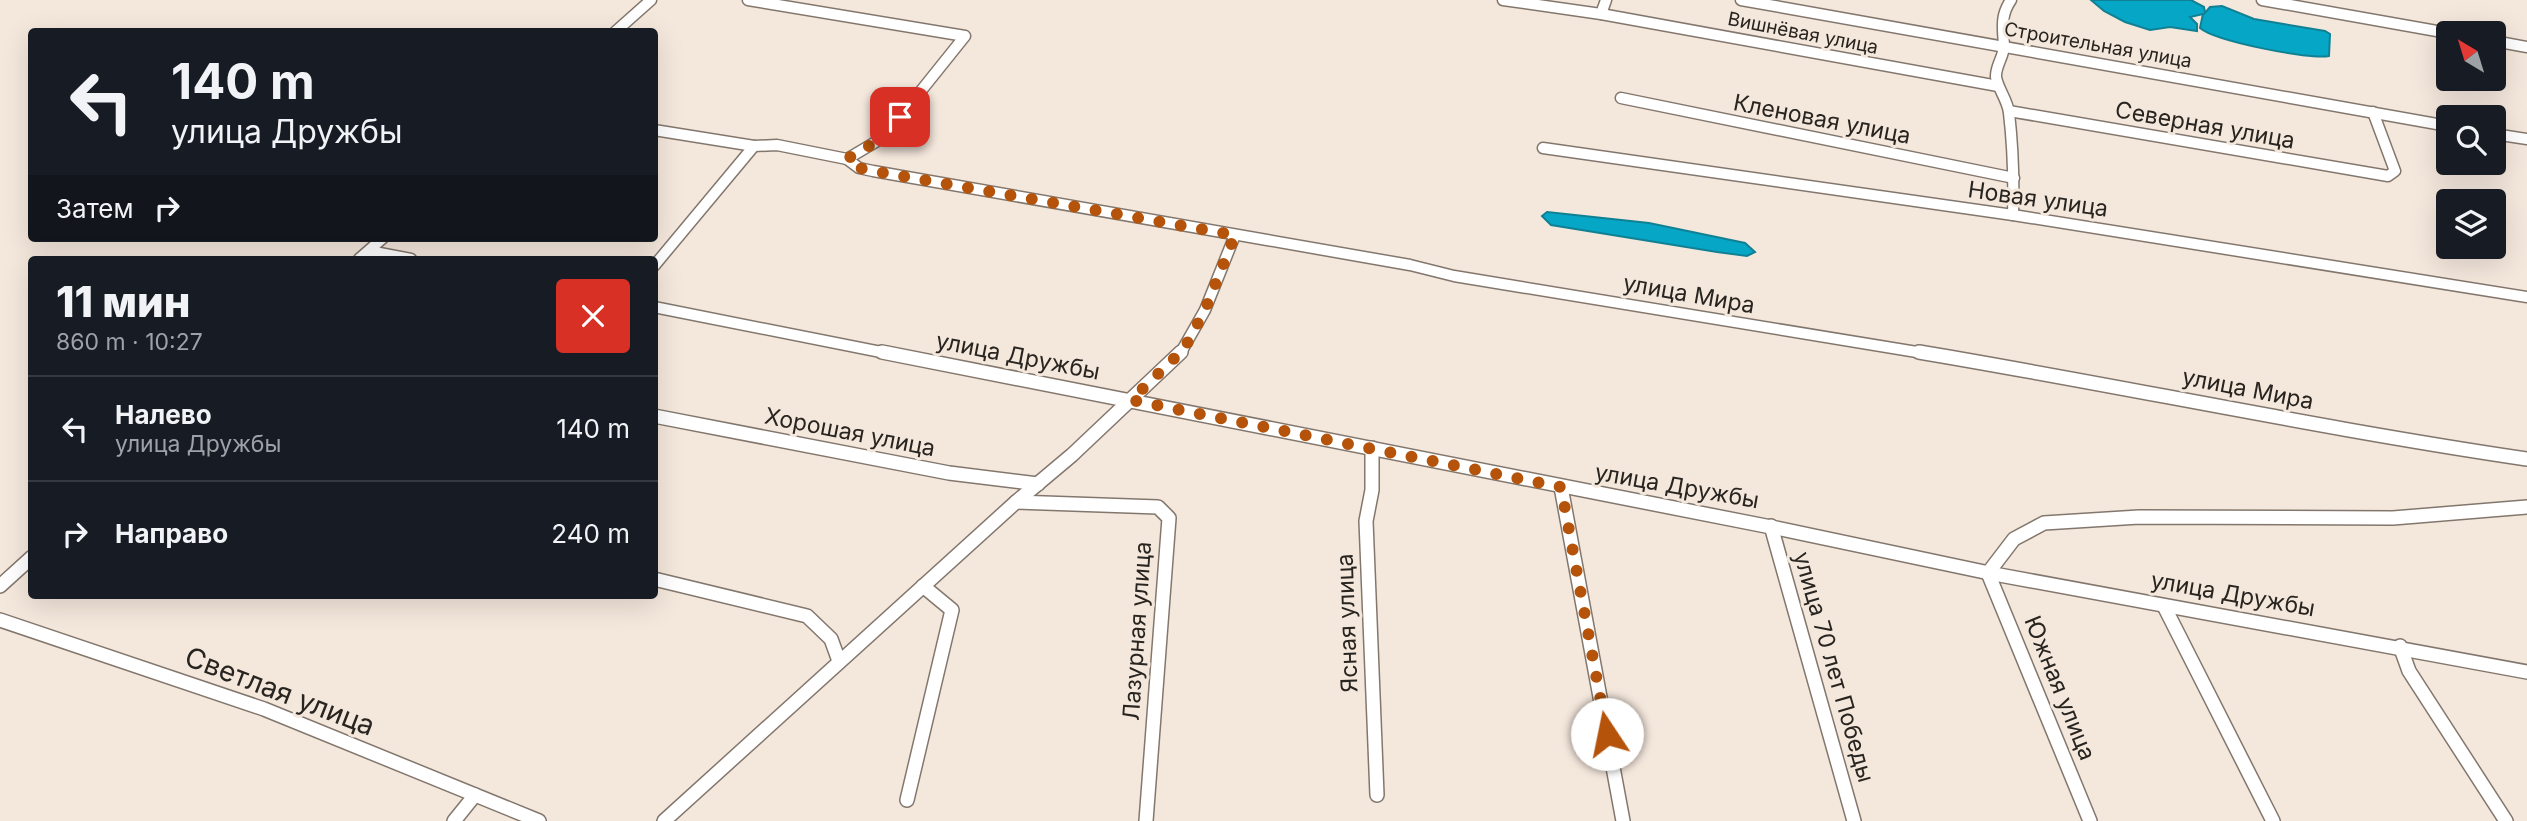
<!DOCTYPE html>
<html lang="ru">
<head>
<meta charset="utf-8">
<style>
	body { margin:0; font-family:Inter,sans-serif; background:#20242c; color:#f1f3f6; height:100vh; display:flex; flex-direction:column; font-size:26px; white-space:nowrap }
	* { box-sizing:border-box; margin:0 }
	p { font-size:23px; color:#9ea1a6 }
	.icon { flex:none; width:38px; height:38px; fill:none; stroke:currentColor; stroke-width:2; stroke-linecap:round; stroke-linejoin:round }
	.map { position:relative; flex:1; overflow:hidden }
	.panel { position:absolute; left:28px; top:256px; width:630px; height:343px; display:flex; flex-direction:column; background:#171b24; border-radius:7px; box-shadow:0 7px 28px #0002 }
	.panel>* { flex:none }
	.guide { position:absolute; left:28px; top:28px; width:630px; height:214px; border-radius:7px; box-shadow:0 7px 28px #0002; background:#171b24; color:#f1f3f6; overflow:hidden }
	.needle { width:46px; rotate:322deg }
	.tools { position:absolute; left:2436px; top:21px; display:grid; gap:14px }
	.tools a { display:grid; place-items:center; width:70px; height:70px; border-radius:7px; background:#171b24; box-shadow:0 7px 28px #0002; font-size:35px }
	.pin { position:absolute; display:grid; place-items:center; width:60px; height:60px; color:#fff; margin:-30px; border-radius:14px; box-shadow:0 4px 10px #0006 }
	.me { position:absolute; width:77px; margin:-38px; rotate:349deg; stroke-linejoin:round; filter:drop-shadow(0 0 5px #0008) }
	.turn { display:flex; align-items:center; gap:24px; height:147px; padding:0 28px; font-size:32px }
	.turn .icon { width:91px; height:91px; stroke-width:2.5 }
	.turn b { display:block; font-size:49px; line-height:60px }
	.then { display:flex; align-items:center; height:66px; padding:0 28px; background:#0003; gap:14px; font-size:26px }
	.round { display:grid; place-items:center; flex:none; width:74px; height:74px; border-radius:7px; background:#20242c }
	.headline { display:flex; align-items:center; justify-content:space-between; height:119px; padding:0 28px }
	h1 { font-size:42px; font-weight:800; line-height:52px }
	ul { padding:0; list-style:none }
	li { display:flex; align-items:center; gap:21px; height:105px; padding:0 28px; border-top:2px solid #363941 }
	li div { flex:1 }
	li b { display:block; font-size:26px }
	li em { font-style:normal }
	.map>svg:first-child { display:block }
	.water { fill:#06a7c6; stroke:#108094; stroke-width:2 }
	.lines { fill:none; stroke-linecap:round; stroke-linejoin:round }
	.minor-far1-casing { stroke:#83776d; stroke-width:13 }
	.minor-casing { stroke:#83776d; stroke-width:16 }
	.minor-far1 { stroke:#fff; stroke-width:10 }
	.minor { stroke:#fff; stroke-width:13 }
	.route { stroke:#b45309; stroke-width:12; stroke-dasharray:0 21.6 }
	.labels { text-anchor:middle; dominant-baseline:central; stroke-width:6; stroke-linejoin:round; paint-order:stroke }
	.far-street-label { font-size:19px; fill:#282420; stroke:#f4e7dc }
	.street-label { font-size:23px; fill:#282420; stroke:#f4e7dc }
	.near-street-label { font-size:28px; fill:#282420; stroke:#f4e7dc }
</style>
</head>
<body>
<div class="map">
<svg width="2527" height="821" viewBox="0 0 2527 821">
	<rect width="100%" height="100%" fill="#f4e7dc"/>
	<g class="water">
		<path d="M2091,0H2191L2204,7L2205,13L2210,7L2222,6L2254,19L2325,31L2330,34L2329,56C2309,60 2215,41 2200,28L2203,14L2190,17L2197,24V31L2170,27L2150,30L2125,22L2104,11Z"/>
		<path d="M1547,212L1649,223L1745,243L1755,252L1747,256L1717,252L1551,225L1542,216Z"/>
	</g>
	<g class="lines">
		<defs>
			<g id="minor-far1">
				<path d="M1503,0L1601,14L1998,86"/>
				<path d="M1741,0L2448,126"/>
				<path d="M2011,0C2000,16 2003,28 2004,46C2004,56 1995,67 1996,77C1998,89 2008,101 2009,113C2013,147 2014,180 2013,215"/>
				<path d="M2262,0L2448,33"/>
				<path d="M1601,14L1606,0"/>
				<path d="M615,32L651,0"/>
				<path d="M2494,41L2527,47"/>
				<path d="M1621,98L2014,178"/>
				<path d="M2009,111L2388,176L2395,171L2373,112"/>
				<path d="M654,130L754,146L777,145L847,159L884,137L965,36L748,0"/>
				<path d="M2494,134L2527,139"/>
				<path d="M1543,148L2013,215L2527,297"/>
				<path d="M847,159L859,168L873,171L1410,265L1454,276L1929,354"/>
				<path d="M369,251L411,259"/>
				<path d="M359,259L383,238"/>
				<path d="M654,266L754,146"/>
				<path d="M654,307L891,354"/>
				<path d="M1180,354L1205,310L1235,235"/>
			</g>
			<g id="minor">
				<path d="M882,352L1776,528L1994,574L2527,672"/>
				<path d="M1919,352C2122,386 2323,429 2527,459"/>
				<path d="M654,416L949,473L1038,484"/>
				<path d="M1372,448V490L1366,521L1377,795"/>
				<path d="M1561,487L1623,821"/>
				<path d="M1016,502L1158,507L1169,518L1146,821"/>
				<path d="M1771,526L1854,821"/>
				<path d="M654,579L807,616L831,639L839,661"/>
				<path d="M0,586L32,557"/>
				<path d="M2164,606L2273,821"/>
				<path d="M0,620L264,709L539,821"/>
				<path d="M2400,646L2409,671L2506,821"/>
				<path d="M907,800L952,610L923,586"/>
				<path d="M454,821L475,795"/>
				<path d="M664,821L1016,502L1072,455L1181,352"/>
				<path d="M2090,821L1988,573L2014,539L2044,523L2139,517L2393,518L2527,507"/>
			</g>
		</defs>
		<use href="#minor-far1" class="minor-far1-casing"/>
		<use href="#minor" class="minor-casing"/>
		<use href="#minor-far1" class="minor-far1"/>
		<use href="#minor" class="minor"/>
	</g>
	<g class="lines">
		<path class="route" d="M900,117L884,137L847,159L859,168L873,171L1235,235L1205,310L1184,349L1131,400L1561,487L1607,734"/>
	</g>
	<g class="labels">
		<g class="far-street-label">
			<text transform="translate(1803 33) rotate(11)">Вишнёвая улица</text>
			<text transform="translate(2098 45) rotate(10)">Строительная улица</text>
		</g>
		<g class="street-label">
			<text transform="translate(1822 119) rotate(11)">Кленовая улица</text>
			<text transform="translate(2205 125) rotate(10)">Северная улица</text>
			<text transform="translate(2038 199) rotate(8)">Новая улица</text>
			<text transform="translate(1689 294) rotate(10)">улица Мира</text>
			<text transform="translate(1018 356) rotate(11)">улица Дружбы</text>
			<text transform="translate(2248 389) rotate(11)">улица Мира</text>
			<text transform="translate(850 432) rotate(11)">Хорошая улица</text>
			<text transform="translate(1677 486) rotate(10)">улица Дружбы</text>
			<text transform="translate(2233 594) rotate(10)">улица Дружбы</text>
			<text transform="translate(1347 623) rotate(-92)">Ясная улица</text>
			<text transform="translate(1137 631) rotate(-86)">Лазурная улица</text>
			<text transform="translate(1834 667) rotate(74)">улица 70 лет Победы</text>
			<text transform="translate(2060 688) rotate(68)">Южная улица</text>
		</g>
		<g class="near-street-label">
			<text transform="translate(280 691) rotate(21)">Светлая улица</text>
		</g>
	</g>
</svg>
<div class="tools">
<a><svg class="needle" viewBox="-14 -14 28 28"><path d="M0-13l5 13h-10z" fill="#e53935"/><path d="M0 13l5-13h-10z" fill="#9ea1a6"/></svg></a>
<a><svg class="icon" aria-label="search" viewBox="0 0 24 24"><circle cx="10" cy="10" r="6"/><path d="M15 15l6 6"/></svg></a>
<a><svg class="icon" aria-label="layers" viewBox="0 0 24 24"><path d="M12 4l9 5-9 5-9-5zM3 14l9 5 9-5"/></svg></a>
</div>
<div class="pin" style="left:900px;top:117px;background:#d93025"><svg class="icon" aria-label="arrive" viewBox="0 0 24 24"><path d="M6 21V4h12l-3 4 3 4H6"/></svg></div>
<svg class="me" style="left:1607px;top:734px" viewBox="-20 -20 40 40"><circle r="19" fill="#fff"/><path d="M0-13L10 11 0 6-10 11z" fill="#b45309"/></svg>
<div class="guide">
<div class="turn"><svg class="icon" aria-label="left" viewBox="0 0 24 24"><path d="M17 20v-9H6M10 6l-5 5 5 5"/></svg><div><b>140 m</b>улица Дружбы</div></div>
<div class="then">Затем<svg class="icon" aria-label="right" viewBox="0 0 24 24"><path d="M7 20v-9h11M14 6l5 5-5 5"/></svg></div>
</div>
<section class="panel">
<div class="headline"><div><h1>11 мин</h1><p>860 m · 10:27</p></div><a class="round" style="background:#d93025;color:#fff"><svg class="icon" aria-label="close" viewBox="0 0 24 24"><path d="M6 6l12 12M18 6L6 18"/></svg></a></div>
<ul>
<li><svg class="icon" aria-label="left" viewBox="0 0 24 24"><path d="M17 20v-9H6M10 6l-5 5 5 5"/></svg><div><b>Налево</b><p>улица Дружбы</p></div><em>140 m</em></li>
<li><svg class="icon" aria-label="right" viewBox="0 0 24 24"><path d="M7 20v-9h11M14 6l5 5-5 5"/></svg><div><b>Направо</b></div><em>240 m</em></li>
</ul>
</section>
</div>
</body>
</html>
